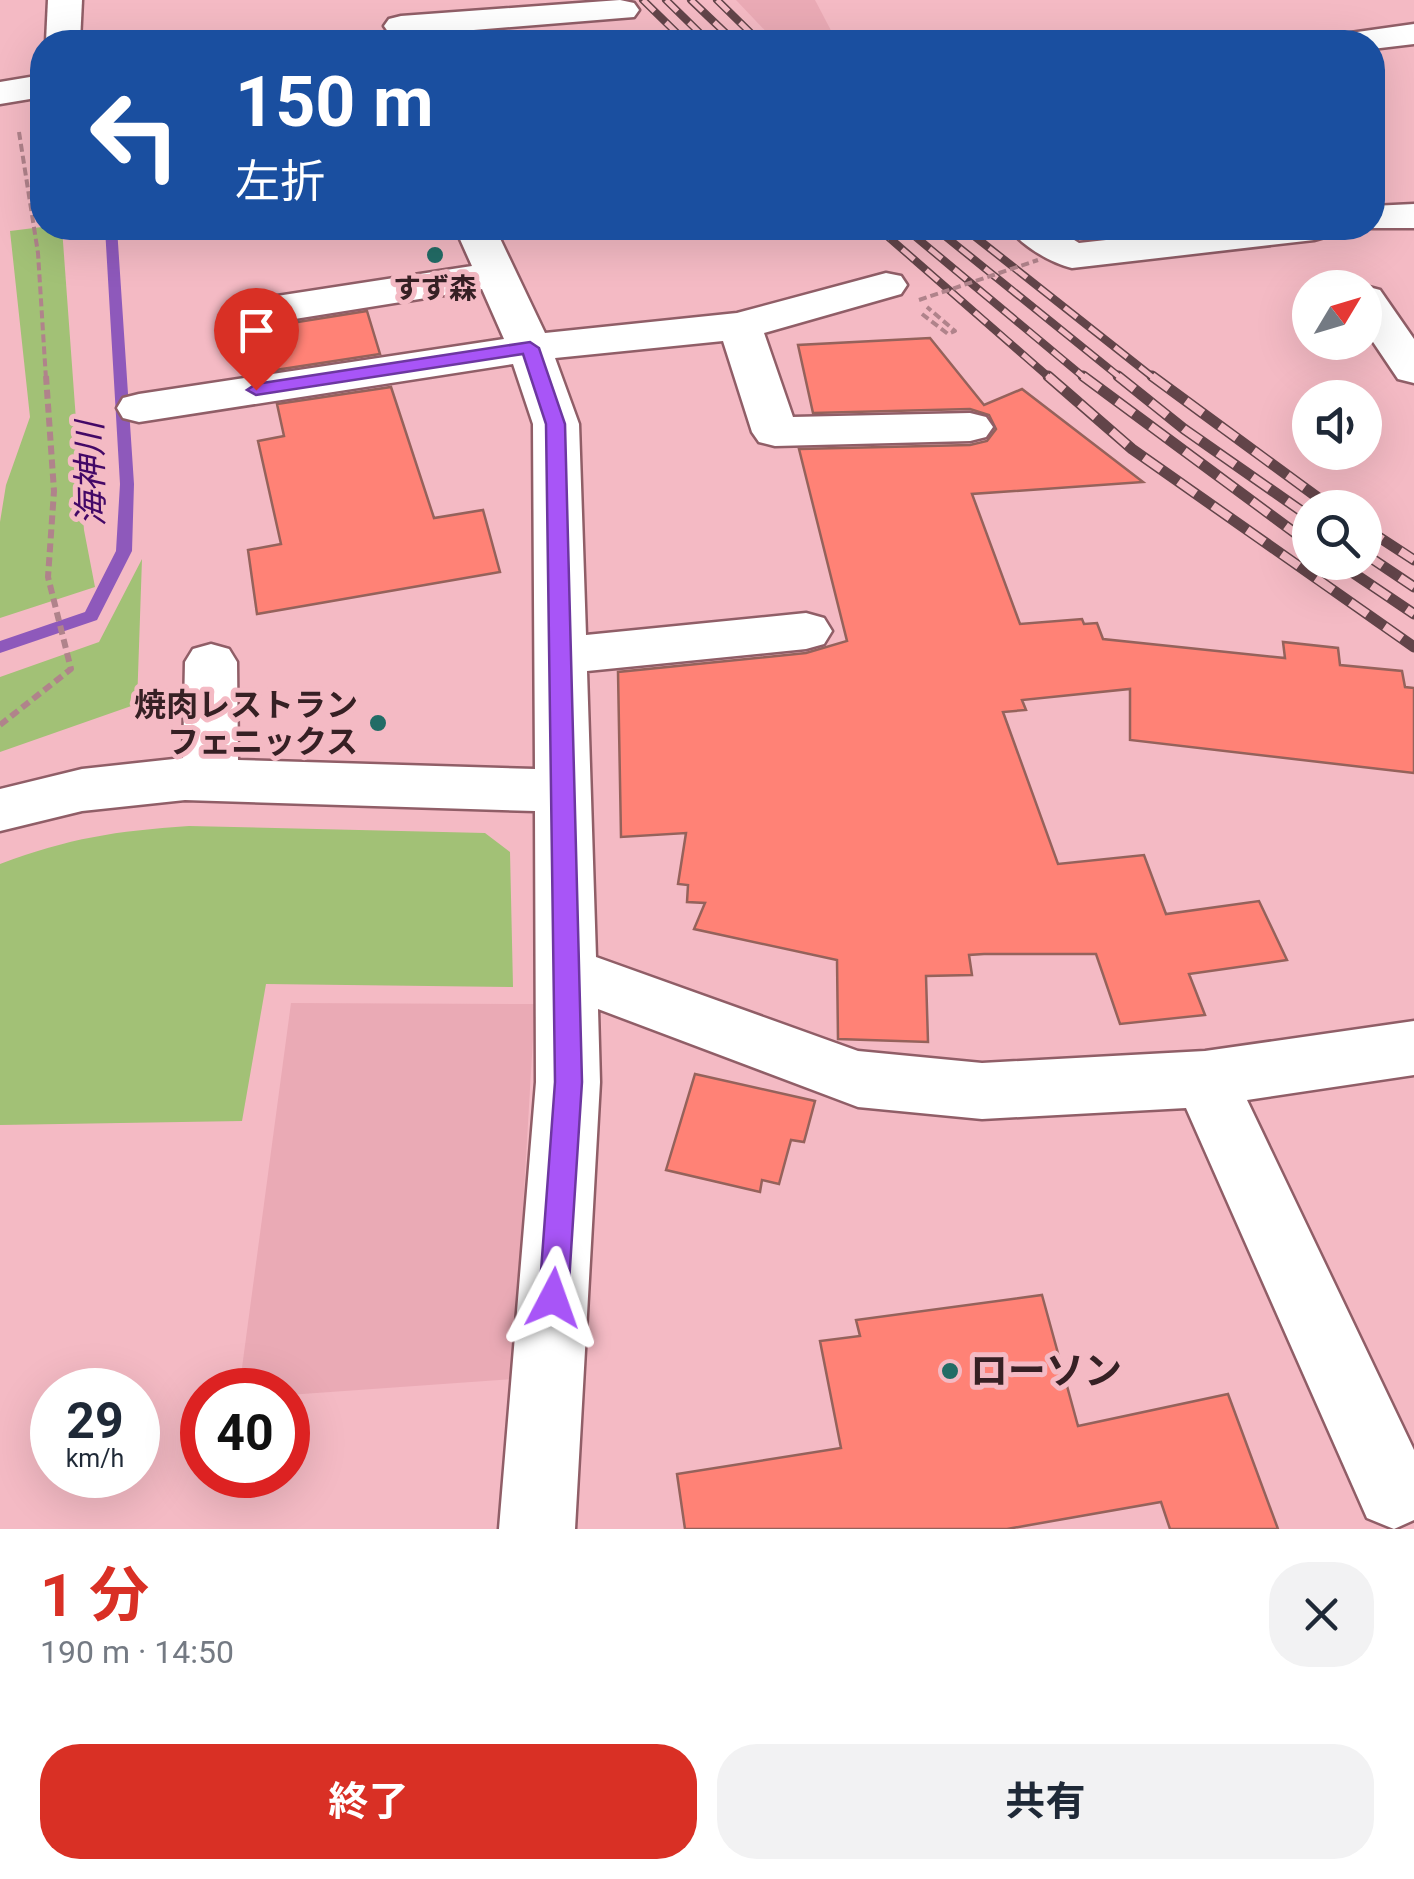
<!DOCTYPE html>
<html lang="ja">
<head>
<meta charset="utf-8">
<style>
	body { margin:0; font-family:Roboto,"Noto Sans JP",sans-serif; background:#f2f2f3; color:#1f2937; height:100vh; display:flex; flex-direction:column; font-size:38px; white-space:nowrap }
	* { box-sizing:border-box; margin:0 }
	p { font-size:32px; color:#747a83 }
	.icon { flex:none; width:55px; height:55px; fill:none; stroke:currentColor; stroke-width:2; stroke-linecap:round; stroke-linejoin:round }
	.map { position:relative; height:1529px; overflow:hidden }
	.side { display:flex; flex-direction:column; background:#fff; flex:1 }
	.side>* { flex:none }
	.banner { position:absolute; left:30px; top:30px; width:1355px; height:210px; border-radius:40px; box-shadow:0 10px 40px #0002; background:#1a4fa0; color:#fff; overflow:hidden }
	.needle { width:65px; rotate:52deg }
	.fabs { position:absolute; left:1292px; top:270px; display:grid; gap:20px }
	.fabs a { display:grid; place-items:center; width:90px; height:90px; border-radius:50%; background:#fff; box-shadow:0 10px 40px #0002; font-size:50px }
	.speed { position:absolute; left:30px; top:1368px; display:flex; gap:20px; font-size:50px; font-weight:700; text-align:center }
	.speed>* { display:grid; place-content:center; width:130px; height:130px; border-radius:50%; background:#fff; box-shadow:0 10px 40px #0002; line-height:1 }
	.speed small { font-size:25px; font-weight:400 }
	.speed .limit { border:15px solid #d22; background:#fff; color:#111 }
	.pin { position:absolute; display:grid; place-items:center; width:85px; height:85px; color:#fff; margin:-102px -42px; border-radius:50% 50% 50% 0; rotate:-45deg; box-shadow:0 0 10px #0007 }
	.pin .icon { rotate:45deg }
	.me { position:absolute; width:110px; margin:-55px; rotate:4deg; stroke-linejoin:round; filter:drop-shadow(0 0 8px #0008) }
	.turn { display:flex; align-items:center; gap:35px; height:210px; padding:0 40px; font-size:45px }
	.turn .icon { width:130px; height:130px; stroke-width:2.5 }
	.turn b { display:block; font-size:70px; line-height:85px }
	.round { display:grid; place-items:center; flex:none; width:105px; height:105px; border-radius:40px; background:#f2f2f3 }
	.head { display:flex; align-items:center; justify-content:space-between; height:170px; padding:0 40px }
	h1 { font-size:60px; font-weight:700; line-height:75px; color:#d93025 }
	.cta { display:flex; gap:20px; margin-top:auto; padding:20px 40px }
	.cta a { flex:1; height:115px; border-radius:40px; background:#d93025; color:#fff; font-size:40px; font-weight:700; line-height:115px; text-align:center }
	.cta a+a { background:#f2f2f3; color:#1f2937 }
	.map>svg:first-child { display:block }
	.built { fill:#eaaab5 }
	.green { fill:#a2c176 }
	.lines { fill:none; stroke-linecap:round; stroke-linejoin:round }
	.stream { fill:#8e59bb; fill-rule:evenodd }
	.building { fill:#ff8276; stroke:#95625b; stroke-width:2.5 }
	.minor-casing { stroke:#905e67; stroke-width:5 }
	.path-far1 { stroke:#b0838b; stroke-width:4; stroke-dasharray:8 4; stroke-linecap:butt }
	.path { stroke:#b0838b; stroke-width:6; stroke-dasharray:9 5; stroke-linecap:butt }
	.minor { fill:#fff; fill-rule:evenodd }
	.rail-far1-casing { stroke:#624449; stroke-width:8 }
	.rail-casing { stroke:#624449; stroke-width:11 }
	.rail-far1 { stroke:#f4bac4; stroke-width:5; stroke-dasharray:16; stroke-linecap:butt }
	.rail { stroke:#f4bac4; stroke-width:8; stroke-dasharray:21; stroke-linecap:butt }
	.path-bridge { stroke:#b0838b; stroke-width:4; stroke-dasharray:8 4; stroke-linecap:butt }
	.route { fill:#a855f7; stroke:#6d37a1; stroke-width:2.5 }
	.poi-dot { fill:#226c66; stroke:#f4bac4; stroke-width:4 }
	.labels { text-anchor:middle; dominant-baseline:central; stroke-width:10; stroke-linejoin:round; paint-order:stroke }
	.far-poi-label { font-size:28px; font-weight:bold; fill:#362024; stroke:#f4bac4 }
	.poi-label { font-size:32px; font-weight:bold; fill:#362024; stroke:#f4bac4; text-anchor:end }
	.water-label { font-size:35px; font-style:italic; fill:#430867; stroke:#f4bac4 }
	.near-poi-label { font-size:38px; font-weight:bold; fill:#362024; stroke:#f4bac4; text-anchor:start }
</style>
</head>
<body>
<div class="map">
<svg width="1414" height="1529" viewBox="0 0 1414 1529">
	<rect width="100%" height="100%" fill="#f4bac4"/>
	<g class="built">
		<path d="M736,0H815L837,42H776Z"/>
		<path d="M291,1003L535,1004L513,1379L288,1395V1390H239Z"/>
	</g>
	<g class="green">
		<path d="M42,227L62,228L84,530L95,587L0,618V522L6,485L30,417L10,231Z"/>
		<path d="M142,559L137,704L0,752V677L99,642Z"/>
		<path d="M189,826L485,833L510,852L513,987L266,984L242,1121L0,1125V864C70,838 115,831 189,826Z"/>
	</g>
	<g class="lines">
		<path class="stream" d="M105,228H117L134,484L132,551L97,620L0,653V641L85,612L116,551L120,484Z"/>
	</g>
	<g class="building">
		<path d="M367,311L380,354L269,371L260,328Z"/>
		<path d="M930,338L984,405L1022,389L1143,482L972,494L1020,624L1082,619L1084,624L1097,623L1103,639L1285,658L1283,642L1338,648L1340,665L1402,671L1405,687L1414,688V773L1130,740V689L1022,700L1026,710L1003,712L1058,864L1144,855L1166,914L1259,901L1287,960L1189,974L1205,1015L1120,1024L1096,954H984L969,955L972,975L926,976L928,1042L838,1039L837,960L694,929L705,903L687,902L688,885L678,884L686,833L621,837L618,672L806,653L847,641L799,449L970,445L987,441L996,429L989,415L970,409L813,413L798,345Z"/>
		<path d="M391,387L434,518L483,510L500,572L257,614L248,550L281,544L258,441L284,436L277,404Z"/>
		<path d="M695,1074L815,1101L804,1142L791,1140L779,1184L762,1180L760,1192L666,1170Z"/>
		<path d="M1042,1295L1078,1426L1228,1394L1278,1529H1170L1161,1502L1007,1529H685L677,1474L841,1448L820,1341L860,1336L856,1320Z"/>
	</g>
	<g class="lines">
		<defs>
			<g id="minor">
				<path d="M48,0H82L80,42H46Z"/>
				<path d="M620,0L634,3L639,10L634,17L401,36L389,33L384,26L389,19L401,16Z"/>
				<path d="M1414,24V44L1372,49V42H1331L1336,35Z"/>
				<path d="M42,75V97L0,104V82Z"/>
				<path d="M1414,204V228H1362H1372V206Z"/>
				<path d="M455,228H495L545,333L737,313L886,273L901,276L907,285L901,294L764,333L793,417L970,413L986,417L993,427L986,437L970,441L775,446L759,442L752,432L723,341L555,358L579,424L586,635L806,613L824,618L832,631L824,644L806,649L587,671L596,957L858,1051L982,1063L1205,1051L1414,1021V1075L1247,1100L1414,1450V1520L1394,1529L1367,1518L1186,1108L982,1119L858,1107L598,1009L600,1082L575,1529H499L536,1082L535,811L185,800L82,811L0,831V789L82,769L183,758L185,662L193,649L211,644L229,649L237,662L238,760L535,769L533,424L513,364L139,422L123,418L117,408L123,398L139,394L504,339L482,289L251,326L236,322L230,313L236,304L251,300L472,266Z"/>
				<path d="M1009,228H1055L1079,243L1214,228H1334L1328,236L1314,240L1072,268C1051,263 1022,246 1009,228Z"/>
				<path d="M1365,286L1380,290L1414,339V383L1398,379L1365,330V288H1361Z"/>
			</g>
		</defs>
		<use href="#minor" class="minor-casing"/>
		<g class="path-far1">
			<path d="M19,132L38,253L46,379"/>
			<path d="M922,314L948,334L955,331L927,307"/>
		</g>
		<path class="path" d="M0,725L71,669L48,577L54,491L46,376"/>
		<use href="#minor" class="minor"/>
		<defs>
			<g id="rail-far1">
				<path d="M643,0L686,42"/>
				<path d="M666,0L709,42"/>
				<path d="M691,0L735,42"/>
				<path d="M717,0L760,42"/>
				<path d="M878,228L1051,379"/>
				<path d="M905,228L1086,379"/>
				<path d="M935,228L1122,379"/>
				<path d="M964,228L1155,379"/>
			</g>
			<g id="rail">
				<path d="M1048,376L1132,449L1414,647"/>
				<path d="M1083,376L1310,544"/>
				<path d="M1118,376L1184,429L1310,517"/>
				<path d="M1152,376L1332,508"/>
				<path d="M1365,528L1414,560"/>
				<path d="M1365,554L1414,587"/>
				<path d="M1337,562L1414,614"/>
			</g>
		</defs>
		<use href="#rail-far1" class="rail-far1-casing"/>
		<use href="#rail" class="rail-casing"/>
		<use href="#rail-far1" class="rail-far1"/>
		<use href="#rail" class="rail"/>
		<path class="path-bridge" d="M919,300L1038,260"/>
	</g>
	<path class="route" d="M530,342L539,348L565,424L582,1082L568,1298L563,1308L553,1312L543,1308L539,1298L555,1082L546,424L523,354L256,395L247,390L256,384Z"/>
	<g class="poi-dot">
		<circle cx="435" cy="255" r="10"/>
		<circle cx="378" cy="723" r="10"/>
		<circle cx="950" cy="1371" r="10"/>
	</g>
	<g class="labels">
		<g class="far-poi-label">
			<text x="435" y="288">すず森</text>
		</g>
		<g class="poi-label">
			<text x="358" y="705">焼肉レストラン<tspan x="358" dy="37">フェニックス</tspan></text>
		</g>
		<g class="water-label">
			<text transform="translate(91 474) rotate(-91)">海神川</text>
		</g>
		<g class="near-poi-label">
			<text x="970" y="1371">ローソン</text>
		</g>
	</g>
</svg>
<div class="fabs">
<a><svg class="needle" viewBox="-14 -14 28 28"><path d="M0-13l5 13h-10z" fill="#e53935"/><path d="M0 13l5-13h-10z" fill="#747a83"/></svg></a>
<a><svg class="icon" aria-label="sound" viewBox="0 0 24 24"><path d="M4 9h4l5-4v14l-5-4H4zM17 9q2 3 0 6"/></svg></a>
<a><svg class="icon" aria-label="search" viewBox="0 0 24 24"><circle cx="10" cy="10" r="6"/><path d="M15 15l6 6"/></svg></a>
</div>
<div class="speed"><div>29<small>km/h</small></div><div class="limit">40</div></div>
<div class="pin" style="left:256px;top:390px;background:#d93025"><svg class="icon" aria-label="arrive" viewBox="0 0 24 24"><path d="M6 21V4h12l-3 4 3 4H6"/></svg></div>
<svg class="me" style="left:553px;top:1298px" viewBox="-20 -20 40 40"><path d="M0-17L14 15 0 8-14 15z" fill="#a855f7" stroke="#fff" stroke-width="4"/></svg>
<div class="banner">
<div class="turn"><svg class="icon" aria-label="left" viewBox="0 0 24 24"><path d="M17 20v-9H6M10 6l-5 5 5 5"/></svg><div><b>150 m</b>左折</div></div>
</div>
</div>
<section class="side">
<div class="head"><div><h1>1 分</h1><p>190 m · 14:50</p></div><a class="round"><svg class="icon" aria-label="close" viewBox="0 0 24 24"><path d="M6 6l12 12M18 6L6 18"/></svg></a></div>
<div class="cta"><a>終了</a><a>共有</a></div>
</section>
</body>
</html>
